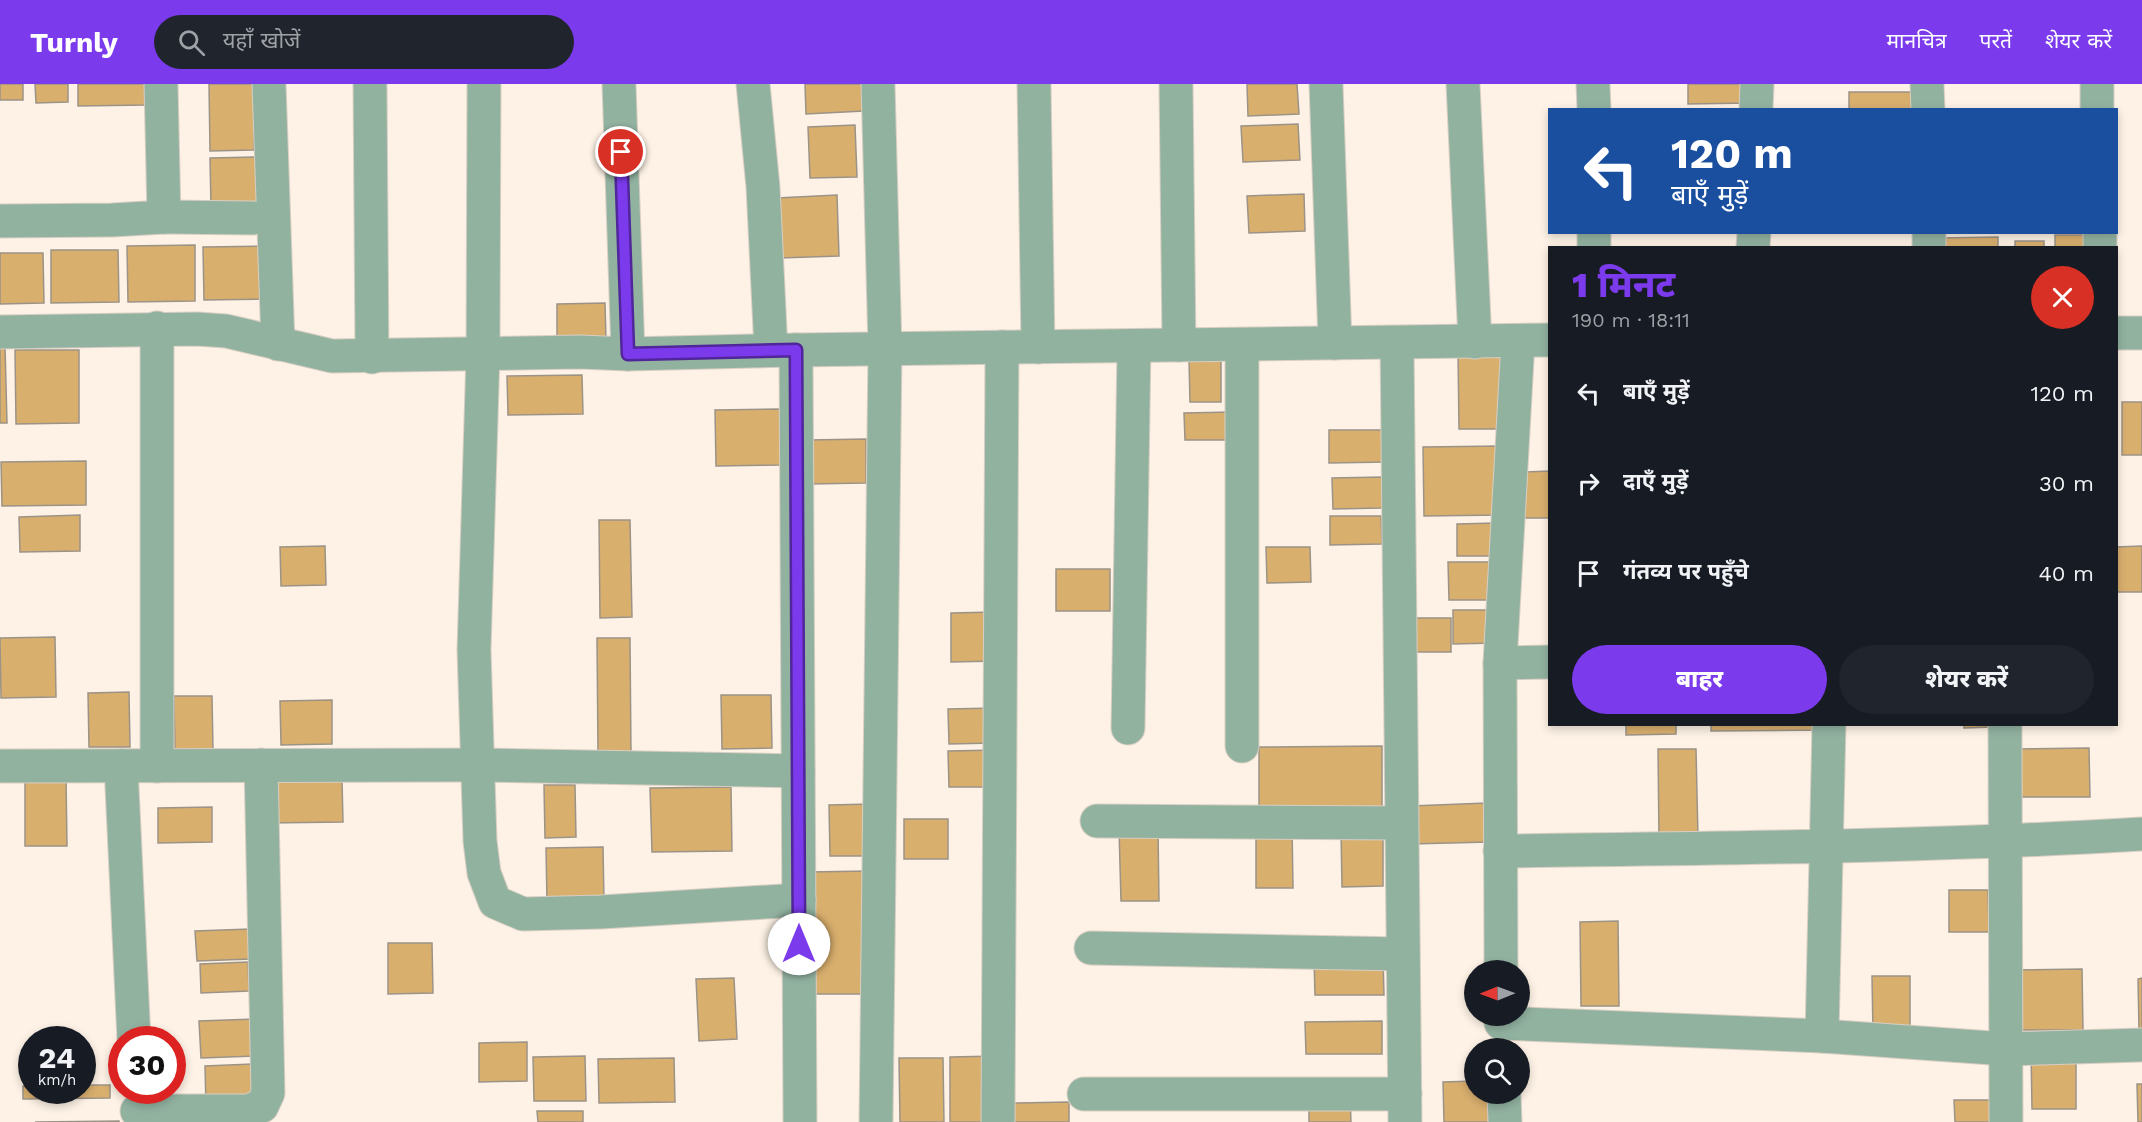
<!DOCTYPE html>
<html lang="hi">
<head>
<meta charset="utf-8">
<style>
	body { margin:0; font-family:"Work Sans","Noto Sans Devanagari",sans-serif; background:#20242c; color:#f1f3f6; height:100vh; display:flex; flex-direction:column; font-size:22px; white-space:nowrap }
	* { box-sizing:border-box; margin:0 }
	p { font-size:20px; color:#9ea1a6 }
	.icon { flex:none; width:33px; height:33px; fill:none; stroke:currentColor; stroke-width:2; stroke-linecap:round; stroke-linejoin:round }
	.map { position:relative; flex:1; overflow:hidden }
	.panel { position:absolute; left:1548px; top:162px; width:570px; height:480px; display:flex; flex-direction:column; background:#171b24; border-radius:0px; box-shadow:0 3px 9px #0003 }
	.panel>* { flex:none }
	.banner { position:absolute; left:1548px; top:24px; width:570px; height:126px; border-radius:0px; box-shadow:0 3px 9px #0003; background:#1a4fa0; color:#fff; overflow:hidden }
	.needle { width:39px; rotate:269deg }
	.fabs { position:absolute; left:1464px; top:876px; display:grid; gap:12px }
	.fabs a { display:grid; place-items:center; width:66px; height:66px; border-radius:50%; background:#171b24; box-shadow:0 3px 9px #0003; font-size:30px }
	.speed { position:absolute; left:18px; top:942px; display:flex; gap:12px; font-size:30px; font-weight:700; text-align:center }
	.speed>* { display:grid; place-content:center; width:78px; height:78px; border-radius:50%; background:#171b24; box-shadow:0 3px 9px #0003; line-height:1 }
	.speed small { font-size:15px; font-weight:400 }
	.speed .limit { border:9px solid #d22; background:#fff; color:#111 }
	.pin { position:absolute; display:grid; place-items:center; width:51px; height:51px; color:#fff; margin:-26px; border:3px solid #fff; border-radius:50%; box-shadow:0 2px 6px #0007 }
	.me { position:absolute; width:66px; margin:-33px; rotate:0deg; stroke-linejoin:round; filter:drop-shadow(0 0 4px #0008) }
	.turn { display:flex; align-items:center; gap:21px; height:126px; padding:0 24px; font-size:27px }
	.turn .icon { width:78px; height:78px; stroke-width:2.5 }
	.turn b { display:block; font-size:42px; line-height:51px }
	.round { display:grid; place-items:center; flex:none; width:63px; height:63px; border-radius:32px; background:#20242c }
	.head { display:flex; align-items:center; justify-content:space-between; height:102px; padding:0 24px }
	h1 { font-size:36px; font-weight:800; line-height:45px; color:#7c3aed }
	.button { display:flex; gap:12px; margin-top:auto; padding:12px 24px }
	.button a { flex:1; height:69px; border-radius:36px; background:#7c3aed; color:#fff; font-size:24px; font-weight:800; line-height:69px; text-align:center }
	.button a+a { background:#20242c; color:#f1f3f6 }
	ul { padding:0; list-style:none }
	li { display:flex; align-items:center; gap:18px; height:90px; padding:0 24px }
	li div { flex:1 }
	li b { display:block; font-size:22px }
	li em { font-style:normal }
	header { display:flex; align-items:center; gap:36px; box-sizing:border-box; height:84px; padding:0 30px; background:#7c3aed; color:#fff }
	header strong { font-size:28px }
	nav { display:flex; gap:33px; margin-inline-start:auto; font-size:21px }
	.search { width:420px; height:54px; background:#20242c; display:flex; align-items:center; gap:15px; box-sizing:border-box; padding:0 21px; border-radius:33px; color:#9ea1a6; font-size:22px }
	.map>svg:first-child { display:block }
	.building { fill:#d9af6e; stroke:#9c9387; stroke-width:1.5 }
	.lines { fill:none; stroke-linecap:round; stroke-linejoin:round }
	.minor-casing { stroke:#d8cec3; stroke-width:35 }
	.minor { stroke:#92b2a0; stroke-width:33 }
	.route-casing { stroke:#51269a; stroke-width:15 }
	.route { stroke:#7c3aed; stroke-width:10 }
</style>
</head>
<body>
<header>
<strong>Turnly</strong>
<div class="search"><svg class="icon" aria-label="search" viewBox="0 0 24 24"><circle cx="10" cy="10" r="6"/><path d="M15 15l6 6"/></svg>यहाँ खोजें</div>
<nav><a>मानचित्र</a><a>परतें</a><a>शेयर करें</a></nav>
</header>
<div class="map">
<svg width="2142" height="1038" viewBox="0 0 2142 1038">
	<rect width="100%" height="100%" fill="#fdf2e5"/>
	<g class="building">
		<rect x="0" y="0" width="23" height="16"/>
		<path d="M35,0H68V18L36,19Z"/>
		<path d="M78,0H147V21L78,22Z"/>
		<path d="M209,0H254V66L210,67Z"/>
		<path d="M805,0H864V27L806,30Z"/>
		<path d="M1247,0H1297L1299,30L1248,32Z"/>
		<path d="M1688,0H1750V19L1688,20Z"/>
		<rect x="1849" y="8" width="70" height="18"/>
		<path d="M1298,40L1300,76L1243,78L1241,42Z"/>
		<path d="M855,41L857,93L810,94L808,43Z"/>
		<path d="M262,73V122H211L210,74Z"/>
		<path d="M1304,110L1305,147L1249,149L1247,112Z"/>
		<path d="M837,111L839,172L780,174L777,114Z"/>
		<rect x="2055" y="151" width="37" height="13"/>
		<path d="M1998,153V164H1938V154Z"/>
		<rect x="2015" y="157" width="29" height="7"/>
		<path d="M195,161V217L128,218L127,162Z"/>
		<path d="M266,162L267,215L204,216L203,163Z"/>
		<path d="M51,166H118L119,218L51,219Z"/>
		<path d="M0,169H43L44,219L0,220Z"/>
		<path d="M605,219L606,255H557V220Z"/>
		<path d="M0,262H5L7,339H0Z"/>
		<path d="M15,266H79V339L16,340Z"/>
		<path d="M1458,268H1509L1510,345H1459Z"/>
		<path d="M1221,275V318H1190L1189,276Z"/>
		<path d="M582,291L583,330L508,331L507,292Z"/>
		<rect x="2122" y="318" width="20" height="53"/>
		<path d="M781,325L782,381L716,382L715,326Z"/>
		<path d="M1232,328V356H1185L1184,329Z"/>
		<path d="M1329,346H1387L1388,378L1329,379Z"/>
		<path d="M866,355V399L809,400L808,356Z"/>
		<path d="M1500,362L1501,431L1424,432L1423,363Z"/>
		<path d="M86,377V421L2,422L1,378Z"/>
		<path d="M1550,387V434H1525L1524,388Z"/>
		<path d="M1382,393V424L1333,425L1332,394Z"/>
		<path d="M80,431V467L20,468L19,433Z"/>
		<path d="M1330,432H1381L1382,460L1330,461Z"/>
		<path d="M599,436H630L632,533L600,534Z"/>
		<path d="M1496,439L1497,472H1457V440Z"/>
		<path d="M325,462L326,501L281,502L280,463Z"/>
		<path d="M2142,462V508H2116V463Z"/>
		<path d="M1266,463H1310L1311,498L1267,499Z"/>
		<path d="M1448,478H1496V516H1449Z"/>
		<rect x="1056" y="485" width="54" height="42"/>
		<path d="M1453,526H1496V559L1453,560Z"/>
		<path d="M995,528L996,577L951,578V529Z"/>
		<rect x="1407" y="534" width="44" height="34"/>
		<path d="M55,553L56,613L1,614L0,554Z"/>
		<path d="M597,554H630L631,669H598Z"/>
		<path d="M129,608L130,663H89L88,609Z"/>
		<path d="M721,611H771L772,664L722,665Z"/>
		<path d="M174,612H212L213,665H175Z"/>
		<path d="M332,616V660L281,661L280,617Z"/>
		<path d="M995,624V659L949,660L948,625Z"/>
		<path d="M1626,640H1676V650L1626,651Z"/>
		<path d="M1711,640H1824V646L1711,647Z"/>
		<path d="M1964,640H1994V643L1964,644Z"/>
		<path d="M1382,662V726L1259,727V663Z"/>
		<path d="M2089,664L2090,713H2017L2016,665Z"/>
		<path d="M1658,665H1696L1698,754H1659Z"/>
		<path d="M997,666V703H949L948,667Z"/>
		<path d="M25,693H66L67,762H25Z"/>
		<path d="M342,696L343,738L268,739V697Z"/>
		<path d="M544,701H575L576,753L545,754Z"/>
		<path d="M731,703L732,767L652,768L650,704Z"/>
		<path d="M1486,719L1489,758L1411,760V722Z"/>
		<path d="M871,720V772H830L829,721Z"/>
		<path d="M212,723V758L158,759V724Z"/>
		<rect x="904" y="735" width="44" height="40"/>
		<path d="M1292,741L1293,804H1256V742Z"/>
		<path d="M1158,744L1159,817H1121L1119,745Z"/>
		<path d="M1341,747H1383V802L1342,803Z"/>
		<path d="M603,763L604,818H547L546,764Z"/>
		<path d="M870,787L871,910H808L806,788Z"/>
		<path d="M1949,806H1988L1989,848H1949Z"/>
		<path d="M1618,837L1619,922H1581L1580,838Z"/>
		<path d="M250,845L251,875L197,877L195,847Z"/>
		<path d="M388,859H432L433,909L388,910Z"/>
		<path d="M1314,874H1383L1384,911H1315Z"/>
		<path d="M248,878L249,907L201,909L200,880Z"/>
		<path d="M2082,885L2083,946H2014L2013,886Z"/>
		<path d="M1872,892H1910V950H1873Z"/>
		<path d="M734,894L737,955L699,957L696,895Z"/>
		<path d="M2142,894V945H2139L2138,895Z"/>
		<path d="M255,935L257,972L201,974L199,937Z"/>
		<path d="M1382,937V970H1306L1305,938Z"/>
		<path d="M527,958V997L479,998V959Z"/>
		<path d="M2076,966V1025H2032L2031,967Z"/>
		<path d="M585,972L586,1017H534L533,973Z"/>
		<path d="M996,972V1038H950V973Z"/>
		<path d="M674,974L675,1018L599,1019L598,975Z"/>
		<path d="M899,974H943L944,1038H900Z"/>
		<path d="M252,980L254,1020L206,1022L205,982Z"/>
		<path d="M1474,997V1010H1496V1038H1444L1443,998Z"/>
		<path d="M2137,1000H2142V1038H2138Z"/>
		<path d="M82,1001H110V1014L23,1015V1002H32V1006H82Z"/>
		<path d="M1309,1011H1350L1351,1038H1309Z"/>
		<path d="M1954,1016H1996L1997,1038H1955Z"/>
		<path d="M1069,1018V1038H1014L1013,1019Z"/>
		<path d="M537,1027H583V1038H538Z"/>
		<path d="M119,1037V1038H35Z"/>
	</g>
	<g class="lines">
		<defs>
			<g id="minor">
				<path d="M269,0L278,260"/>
				<path d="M370,0L372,273"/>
				<path d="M484,0L483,270L474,566L480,757L484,789L495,818L523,830L601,828L799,816"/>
				<path d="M619,0L628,270"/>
				<path d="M753,0L763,103L771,266"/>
				<path d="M1034,0L1038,263"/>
				<path d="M1176,0L1179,261"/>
				<path d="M1326,0L1335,259"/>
				<path d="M1463,0L1475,258"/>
				<path d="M1593,0L1594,26"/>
				<path d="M1927,0L1928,26"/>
				<path d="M2097,0V26"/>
				<path d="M1756,26L1757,0"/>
				<path d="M164,133L253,134"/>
				<path d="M0,137L112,136L164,133L161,0"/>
				<path d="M1594,148V164"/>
				<path d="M1929,148V164"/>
				<path d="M2100,148V164"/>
				<path d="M1753,164L1754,148"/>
				<path d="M157,244V682"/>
				<path d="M0,248L197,245L226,247L332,272L580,268L628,270L796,266L1550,256"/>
				<path d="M2116,249H2142"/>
				<path d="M1397,259L1405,1038"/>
				<path d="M1242,261V662"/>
				<path d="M796,266L800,1038"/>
				<path d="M1500,579L1550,578"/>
				<path d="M2005,640L2006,1038"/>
				<path d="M1128,644L1134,262"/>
				<path d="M0,682L477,681L798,687"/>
				<path d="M121,682L134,956"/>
				<path d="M1097,737L1401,739"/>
				<path d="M1500,767C1714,764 1928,763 2142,750"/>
				<path d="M1091,864L1402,870"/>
				<path d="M1501,886L1500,579L1518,258"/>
				<path d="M1501,939L1822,952L2006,965L2142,961"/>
				<path d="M1822,952L1829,640"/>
				<path d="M1084,1010H1405"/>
				<path d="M1504,1010L1505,1038"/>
				<path d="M137,1027H248L262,1022L268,1009L261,681"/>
				<path d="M876,1038L885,265L878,0"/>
				<path d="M998,1038L1002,263"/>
			</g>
		</defs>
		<use href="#minor" class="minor-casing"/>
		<use href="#minor" class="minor"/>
	</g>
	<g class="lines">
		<defs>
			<path id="route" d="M621,68L628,270L796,266L799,860"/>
		</defs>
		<use href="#route" class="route-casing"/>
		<use href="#route" class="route"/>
	</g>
</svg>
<div class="fabs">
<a><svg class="needle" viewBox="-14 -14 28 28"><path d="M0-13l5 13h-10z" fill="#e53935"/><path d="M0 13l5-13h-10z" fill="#9ea1a6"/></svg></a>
<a><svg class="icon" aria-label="search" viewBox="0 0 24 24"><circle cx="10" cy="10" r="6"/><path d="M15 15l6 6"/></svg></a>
</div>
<div class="speed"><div>24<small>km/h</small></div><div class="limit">30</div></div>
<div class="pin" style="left:621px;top:68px;background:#d93025"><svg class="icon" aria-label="arrive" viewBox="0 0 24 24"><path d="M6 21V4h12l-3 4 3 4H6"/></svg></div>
<svg class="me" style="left:799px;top:860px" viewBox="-20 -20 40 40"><circle r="19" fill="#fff"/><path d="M0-13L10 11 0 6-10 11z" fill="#7c3aed"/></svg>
<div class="banner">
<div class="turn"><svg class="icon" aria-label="left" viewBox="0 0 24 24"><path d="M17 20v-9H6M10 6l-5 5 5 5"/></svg><div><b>120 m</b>बाएँ मुड़ें</div></div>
</div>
<section class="panel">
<div class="head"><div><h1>1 मिनट</h1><p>190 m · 18:11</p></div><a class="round" style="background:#d93025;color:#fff"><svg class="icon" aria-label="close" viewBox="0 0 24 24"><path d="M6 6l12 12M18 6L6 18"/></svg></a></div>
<ul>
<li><svg class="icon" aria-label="left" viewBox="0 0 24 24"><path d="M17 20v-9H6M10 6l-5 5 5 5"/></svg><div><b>बाएँ मुड़ें</b></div><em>120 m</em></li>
<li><svg class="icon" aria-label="right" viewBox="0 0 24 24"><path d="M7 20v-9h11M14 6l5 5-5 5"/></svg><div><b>दाएँ मुड़ें</b></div><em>30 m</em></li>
<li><svg class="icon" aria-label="arrive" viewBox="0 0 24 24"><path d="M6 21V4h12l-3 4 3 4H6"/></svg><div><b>गंतव्य पर पहुँचे</b></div><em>40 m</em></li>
</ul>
<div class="button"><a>बाहर</a><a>शेयर करें</a></div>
</section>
</div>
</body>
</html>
